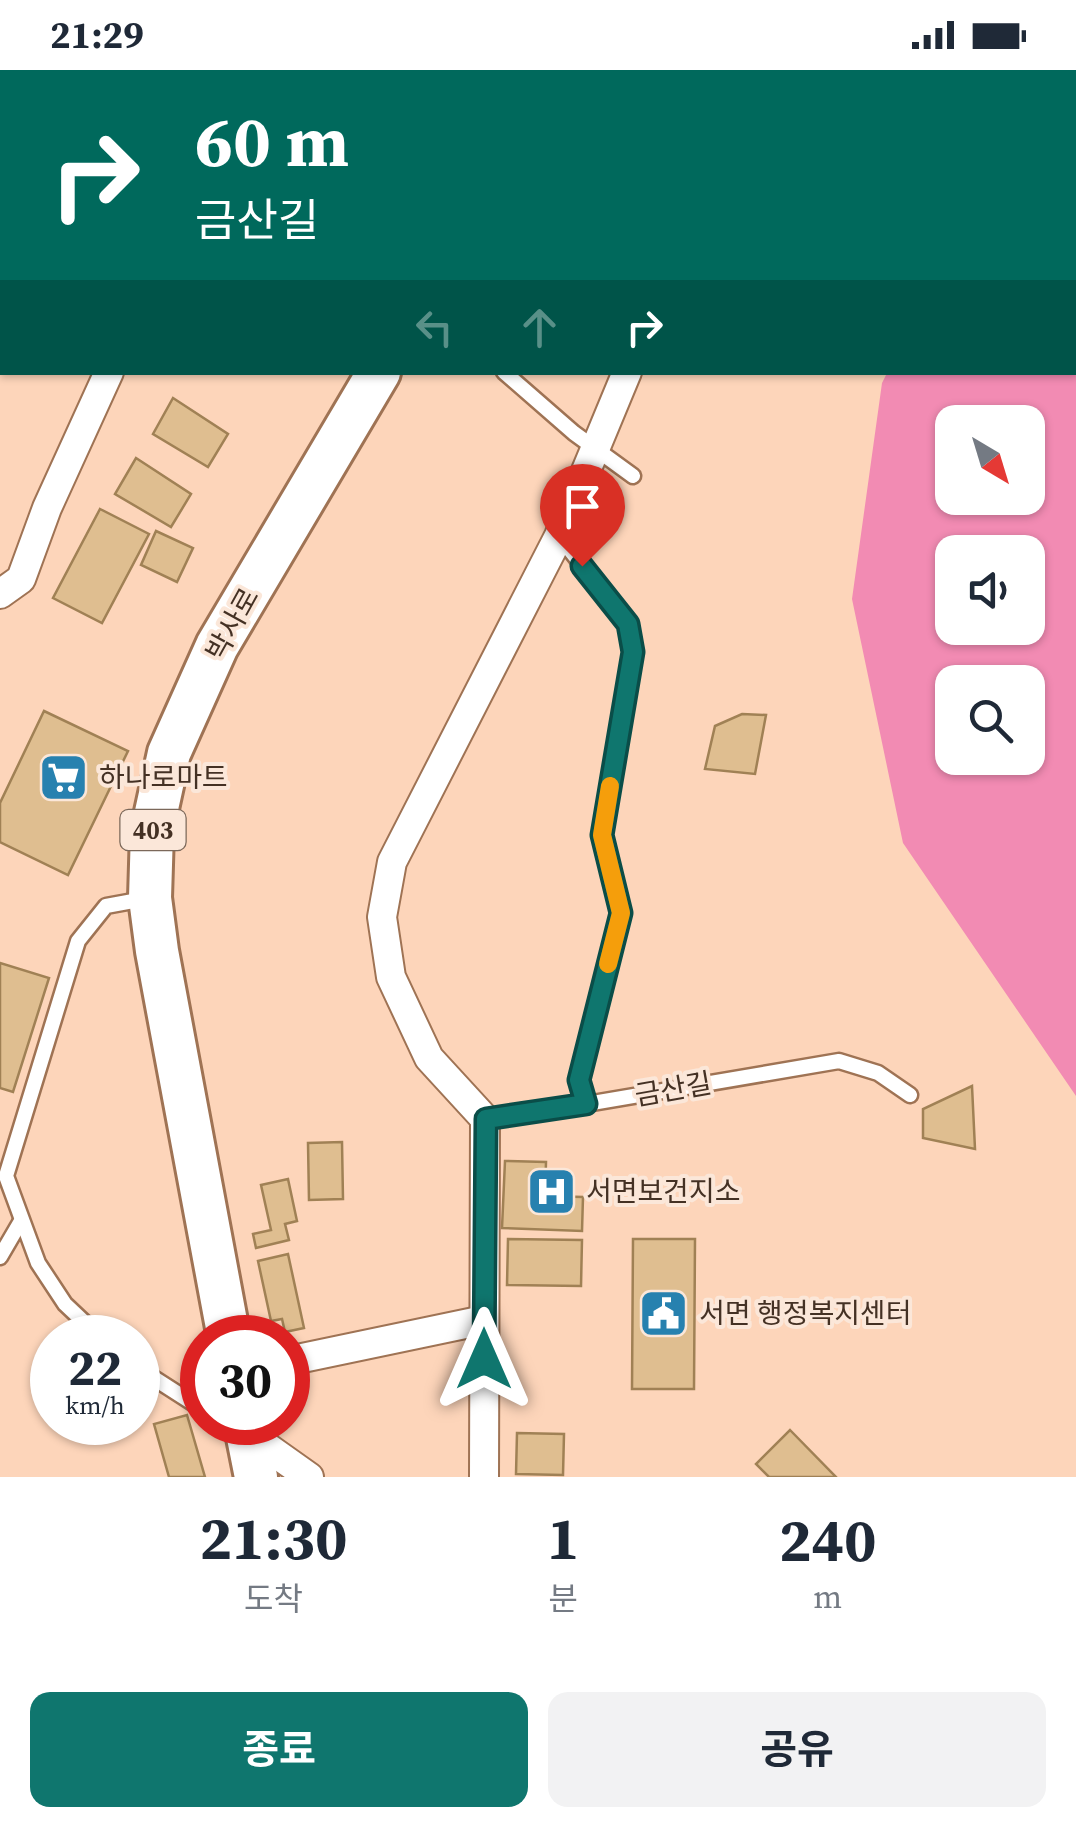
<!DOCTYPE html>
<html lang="ko">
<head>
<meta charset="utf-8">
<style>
	body { margin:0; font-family:"Source Serif 4","Noto Sans KR",serif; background:#f2f2f3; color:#1f2937; height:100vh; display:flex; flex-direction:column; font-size:38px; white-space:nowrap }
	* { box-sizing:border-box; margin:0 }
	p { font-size:32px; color:#747a83 }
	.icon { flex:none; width:55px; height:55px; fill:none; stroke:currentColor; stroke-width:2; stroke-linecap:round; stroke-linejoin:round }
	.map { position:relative; height:1407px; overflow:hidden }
	.drawer { display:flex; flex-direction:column; background:#fff; flex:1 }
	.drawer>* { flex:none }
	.guide { position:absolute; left:0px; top:0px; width:1078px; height:305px; box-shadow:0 2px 8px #0004; background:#00695c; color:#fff; overflow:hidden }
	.needle { width:65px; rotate:142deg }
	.controls { position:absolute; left:935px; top:335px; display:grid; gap:20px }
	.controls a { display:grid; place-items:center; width:110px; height:110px; border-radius:20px; background:#fff; box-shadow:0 2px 8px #0004; font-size:50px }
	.speed { position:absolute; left:30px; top:1245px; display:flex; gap:20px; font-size:50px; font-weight:700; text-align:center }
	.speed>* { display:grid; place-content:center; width:130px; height:130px; border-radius:50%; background:#fff; box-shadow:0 2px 8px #0004; line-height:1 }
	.speed small { font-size:25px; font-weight:400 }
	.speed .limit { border:15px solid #d22; background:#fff; color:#111 }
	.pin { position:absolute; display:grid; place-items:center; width:85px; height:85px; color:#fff; margin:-102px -42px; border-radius:50% 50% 50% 0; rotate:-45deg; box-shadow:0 0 10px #0007 }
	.pin .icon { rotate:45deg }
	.me { position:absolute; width:110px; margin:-55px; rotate:0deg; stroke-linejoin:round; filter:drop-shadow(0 0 8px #0008) }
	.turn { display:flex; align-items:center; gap:35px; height:210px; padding:0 30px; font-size:45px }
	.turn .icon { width:130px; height:130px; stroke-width:2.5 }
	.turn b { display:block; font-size:70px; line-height:85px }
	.lanes { display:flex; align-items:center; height:95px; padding:0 30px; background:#0003; justify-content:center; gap:50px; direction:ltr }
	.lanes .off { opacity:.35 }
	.eta { display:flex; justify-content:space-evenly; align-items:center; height:170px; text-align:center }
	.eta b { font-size:60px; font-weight:700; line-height:70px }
	.action { display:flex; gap:20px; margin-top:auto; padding:20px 30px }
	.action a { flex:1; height:115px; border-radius:20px; background:#0f766e; color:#fff; font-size:40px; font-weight:700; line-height:115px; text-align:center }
	.action a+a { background:#f2f2f3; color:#1f2937 }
	.status { display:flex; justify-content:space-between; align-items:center; height:70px; padding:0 50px; background:#fff; direction:ltr }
	.status svg { height:28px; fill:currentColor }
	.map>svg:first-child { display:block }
	.forest { fill:#f28bb3; fill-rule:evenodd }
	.building { fill:#dfbe90; stroke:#a08155; stroke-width:2.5 }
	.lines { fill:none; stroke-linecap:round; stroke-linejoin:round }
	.lane-casing { stroke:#9f7354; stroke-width:19 }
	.street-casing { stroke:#9f7354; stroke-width:32 }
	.primary-casing { stroke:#9f7354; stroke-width:48 }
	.lane { stroke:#fff; stroke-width:14 }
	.street { stroke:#fff; stroke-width:28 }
	.primary { stroke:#fff; stroke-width:42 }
	.route-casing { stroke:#0a4d48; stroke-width:25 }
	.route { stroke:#0f766e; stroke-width:18 }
	.slow { stroke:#f59e0b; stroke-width:18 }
	.labels { text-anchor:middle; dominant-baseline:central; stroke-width:8; stroke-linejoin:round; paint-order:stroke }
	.shield { fill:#fbe7d9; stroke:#7b685a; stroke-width:2.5 }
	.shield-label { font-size:25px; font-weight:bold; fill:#443124 }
	.street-label { font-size:28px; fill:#443124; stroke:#fbe7d9 }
	.poi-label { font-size:28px; fill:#443124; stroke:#fbe7d9; text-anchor:start }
</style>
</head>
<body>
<div class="status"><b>21:29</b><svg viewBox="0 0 49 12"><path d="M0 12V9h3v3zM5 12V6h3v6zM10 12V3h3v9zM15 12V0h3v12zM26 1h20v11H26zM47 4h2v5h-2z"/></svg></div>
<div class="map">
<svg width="1076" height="1407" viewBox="0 0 1076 1407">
	<rect width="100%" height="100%" fill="#fdd5ba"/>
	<path class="forest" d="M1045,0H1076V1026L903,773L852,529L882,313L887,303L1075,302V2H1044ZM952,352H1028V428H952ZM952,482H1028V558H952ZM952,612H1028V688H952Z"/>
	<g class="building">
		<path d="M173,328L228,364L208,397L153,364Z"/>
		<path d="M136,388L191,424L171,457L115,424Z"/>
		<path d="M100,439L149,464L102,553L53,528Z"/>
		<path d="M156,461L193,478L177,512L141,495Z"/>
		<path d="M44,641L128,681L68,805L0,772V733Z"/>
		<path d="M742,644L766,645L755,704L705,699L715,656Z"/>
		<path d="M0,893L49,908L13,1022L0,1018Z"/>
		<path d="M972,1016L975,1079L923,1068V1039Z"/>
		<path d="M342,1072L343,1129L309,1130L308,1073Z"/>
		<path d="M505,1091L546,1092L545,1126L583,1127L582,1161L502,1158Z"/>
		<path d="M288,1109L297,1151L285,1154L289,1170L256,1178L253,1164L271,1160L261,1115Z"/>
		<path d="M508,1169L582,1170L581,1216L507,1215Z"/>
		<path d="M633,1169H695L694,1319H632Z"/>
		<path d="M288,1184L304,1258L285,1262L282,1249L271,1251L258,1191Z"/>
		<path d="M187,1345L205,1407H169L154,1354Z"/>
		<path d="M790,1360L836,1407H769L756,1394Z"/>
		<path d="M517,1363L564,1364L563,1405L516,1404Z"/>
	</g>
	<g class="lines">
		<defs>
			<g id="lane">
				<path d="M504,302L574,363L633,406"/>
				<path d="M559,466L628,554L633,582L602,765L621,843L579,1010L586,1034"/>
				<path d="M485,1049L516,1046L839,991L878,1003L910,1025"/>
				<path d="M0,1187L21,1151"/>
				<path d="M101,1268L65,1234L38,1193L6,1106L78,871L106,836L144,829"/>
				<path d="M138,1298L202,1339"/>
			</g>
			<g id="street">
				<path d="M278,2L279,0"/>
				<path d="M747,2V0"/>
				<path d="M0,4L5,0"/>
				<path d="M0,524L21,509L47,438L109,302"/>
				<path d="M288,1291L484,1250"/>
				<path d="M247,1363L309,1407"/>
				<path d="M484,1407L485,1049L429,988L391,907L382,847L392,792L559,466L627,302"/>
			</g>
			<g id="primary">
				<path d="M539,2L540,0"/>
				<path d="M229,1268L157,881L150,828L152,761L169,683L217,576L379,302"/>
				<path d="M245,1352L256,1407"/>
			</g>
		</defs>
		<use href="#lane" class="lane-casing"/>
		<use href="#street" class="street-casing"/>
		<use href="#primary" class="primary-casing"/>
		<use href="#lane" class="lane"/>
		<use href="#street" class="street"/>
		<use href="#primary" class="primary"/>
	</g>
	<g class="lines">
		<defs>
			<path id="route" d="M484,1289L486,1049L586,1034L579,1010L621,843L602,765L633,582L628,554L582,496"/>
		</defs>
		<use href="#route" class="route-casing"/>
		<use href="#route" class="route"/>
		<path class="slow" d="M608,894L621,843L602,765L610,716"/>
	</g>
	<defs>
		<symbol id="supermarket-square" viewBox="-11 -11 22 22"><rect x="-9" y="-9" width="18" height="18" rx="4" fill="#2781af" stroke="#fbe7d9"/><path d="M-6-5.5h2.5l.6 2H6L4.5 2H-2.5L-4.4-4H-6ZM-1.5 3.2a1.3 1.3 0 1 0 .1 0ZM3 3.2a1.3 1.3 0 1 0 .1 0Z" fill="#fff"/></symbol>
		<symbol id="hospital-square" viewBox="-11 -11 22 22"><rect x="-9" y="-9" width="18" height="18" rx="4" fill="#2781af" stroke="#fbe7d9"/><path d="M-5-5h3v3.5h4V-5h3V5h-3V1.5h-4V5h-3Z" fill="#fff"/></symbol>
		<symbol id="civic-square" viewBox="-11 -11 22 22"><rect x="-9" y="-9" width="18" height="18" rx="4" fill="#2781af" stroke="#fbe7d9"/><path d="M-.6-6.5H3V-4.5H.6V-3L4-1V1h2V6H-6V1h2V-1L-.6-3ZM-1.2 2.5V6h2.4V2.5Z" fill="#fff"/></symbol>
	</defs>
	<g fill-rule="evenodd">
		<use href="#supermarket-square" x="36" y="680" width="55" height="55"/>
		<use href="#hospital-square" x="524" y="1094" width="55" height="55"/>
		<use href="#civic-square" x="636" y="1216" width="55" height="55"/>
	</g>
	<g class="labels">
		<rect class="shield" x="120.5" y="740" width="65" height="40" rx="8"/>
		<g class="shield-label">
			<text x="153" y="760">403</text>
		</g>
		<g class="street-label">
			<text transform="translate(232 554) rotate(-61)">박사로</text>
			<text transform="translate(673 1019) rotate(-10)">금산길</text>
		</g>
		<g class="poi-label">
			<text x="99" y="707">하나로마트</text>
			<text x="586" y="1121">서면보건지소</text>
			<text x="699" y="1243">서면 행정복지센터</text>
		</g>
	</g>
</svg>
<div class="controls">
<a><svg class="needle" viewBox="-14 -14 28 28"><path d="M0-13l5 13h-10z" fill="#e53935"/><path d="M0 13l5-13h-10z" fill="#747a83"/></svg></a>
<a><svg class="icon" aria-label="sound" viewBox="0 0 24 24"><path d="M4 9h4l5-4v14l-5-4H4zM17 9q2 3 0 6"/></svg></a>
<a><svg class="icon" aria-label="search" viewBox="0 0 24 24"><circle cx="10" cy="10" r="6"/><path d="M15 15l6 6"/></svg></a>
</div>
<div class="speed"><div>22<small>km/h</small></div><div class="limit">30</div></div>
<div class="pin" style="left:582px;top:496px;background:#d93025"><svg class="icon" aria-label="arrive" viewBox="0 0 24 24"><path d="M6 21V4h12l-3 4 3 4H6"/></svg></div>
<svg class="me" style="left:484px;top:1289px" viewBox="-20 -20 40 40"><path d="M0-17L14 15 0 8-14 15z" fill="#0f766e" stroke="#fff" stroke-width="4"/></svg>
<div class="guide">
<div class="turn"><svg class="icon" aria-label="right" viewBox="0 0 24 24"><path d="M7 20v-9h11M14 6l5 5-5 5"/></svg><div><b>60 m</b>금산길</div></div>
<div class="lanes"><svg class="icon off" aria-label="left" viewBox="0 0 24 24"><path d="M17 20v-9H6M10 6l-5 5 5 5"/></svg><svg class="icon off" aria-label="ahead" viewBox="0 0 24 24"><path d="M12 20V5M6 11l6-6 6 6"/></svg><svg class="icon" aria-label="right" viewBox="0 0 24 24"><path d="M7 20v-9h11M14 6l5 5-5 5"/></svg></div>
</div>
</div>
<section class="drawer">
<div class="eta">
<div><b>21:30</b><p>도착</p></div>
<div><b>1</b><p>분</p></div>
<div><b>240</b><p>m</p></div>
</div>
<div class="action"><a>종료</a><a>공유</a></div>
</section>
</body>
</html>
